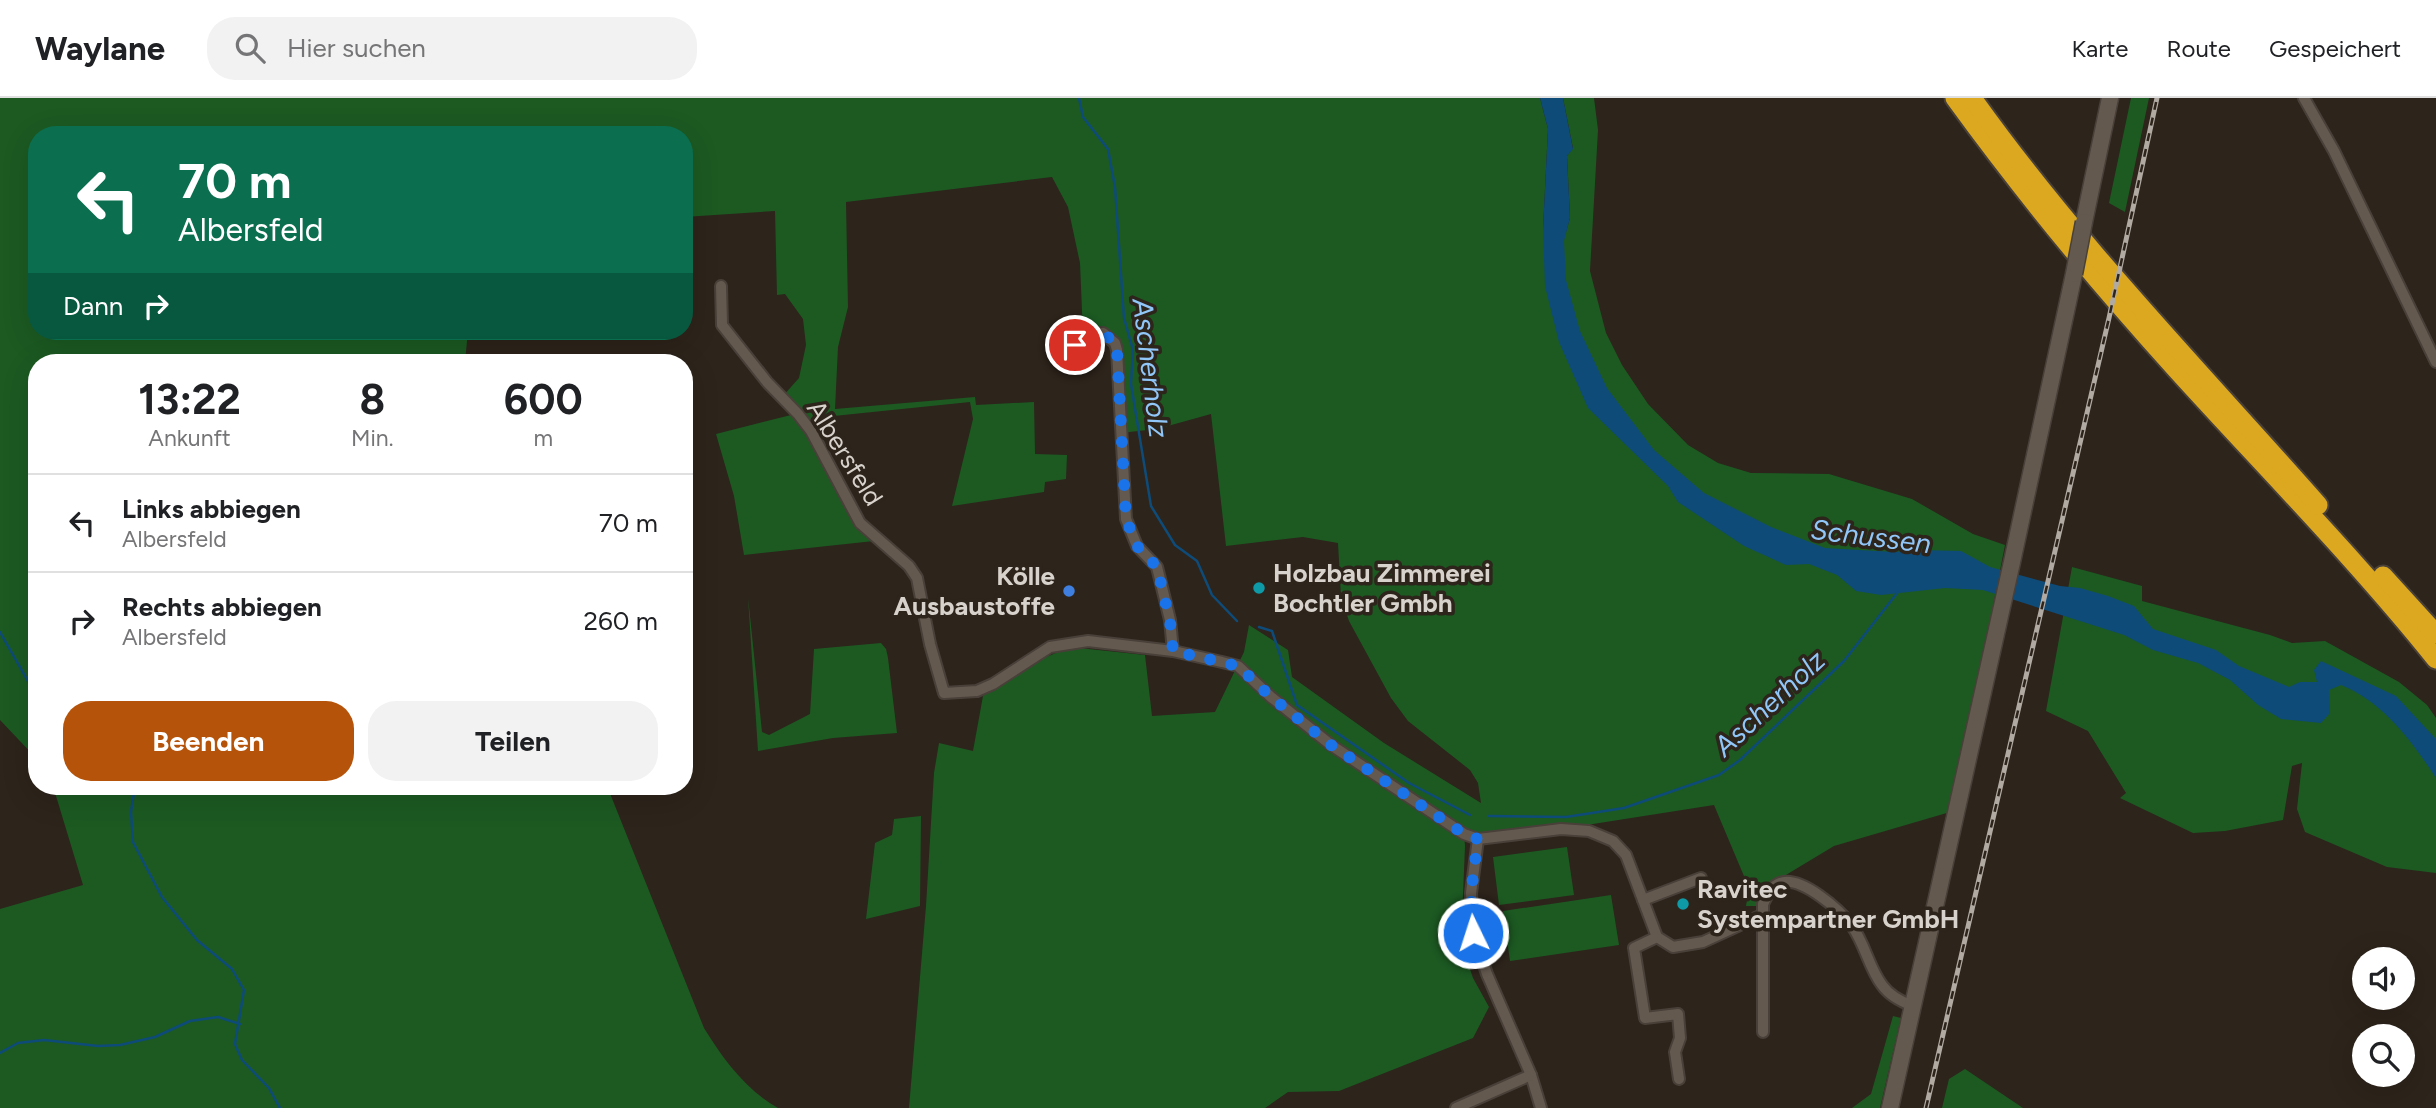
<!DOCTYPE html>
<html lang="de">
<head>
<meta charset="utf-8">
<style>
	body { margin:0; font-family:Figtree,sans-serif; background:#f2f2f2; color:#202124; height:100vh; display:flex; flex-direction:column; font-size:26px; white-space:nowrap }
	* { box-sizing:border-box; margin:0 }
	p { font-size:23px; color:#757577 }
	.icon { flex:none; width:38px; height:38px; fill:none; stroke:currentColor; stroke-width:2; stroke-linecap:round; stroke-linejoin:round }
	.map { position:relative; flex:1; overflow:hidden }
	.panel { position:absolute; left:28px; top:256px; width:665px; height:441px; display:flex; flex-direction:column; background:#fff; border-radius:28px; box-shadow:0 7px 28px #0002 }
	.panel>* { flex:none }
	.guide { position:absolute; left:28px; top:28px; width:665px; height:214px; border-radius:28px; box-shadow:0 7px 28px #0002; background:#0b6e4f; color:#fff; overflow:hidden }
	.fabs { position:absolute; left:2352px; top:849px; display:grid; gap:14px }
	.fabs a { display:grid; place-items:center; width:63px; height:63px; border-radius:50%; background:#fff; box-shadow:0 7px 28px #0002; font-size:35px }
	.pin { position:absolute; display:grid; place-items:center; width:60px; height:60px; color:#fff; margin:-30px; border:4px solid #fff; border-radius:50%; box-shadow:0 2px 7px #0007 }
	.me { position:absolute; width:77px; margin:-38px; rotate:356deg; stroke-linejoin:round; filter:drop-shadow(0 0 5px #0008) }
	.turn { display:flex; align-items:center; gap:24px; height:147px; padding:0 35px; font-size:32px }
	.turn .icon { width:91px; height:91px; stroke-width:2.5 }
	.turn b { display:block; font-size:49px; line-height:60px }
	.then { display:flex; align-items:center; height:66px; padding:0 35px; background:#0003; gap:14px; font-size:26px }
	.eta { display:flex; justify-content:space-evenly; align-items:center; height:119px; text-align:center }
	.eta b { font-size:42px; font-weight:700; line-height:49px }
	.cta { display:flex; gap:14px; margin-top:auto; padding:14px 35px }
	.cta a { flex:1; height:80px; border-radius:28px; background:#b45309; color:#fff; font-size:28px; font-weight:700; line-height:80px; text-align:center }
	.cta a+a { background:#f2f2f2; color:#202124 }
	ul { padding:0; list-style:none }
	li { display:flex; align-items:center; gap:21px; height:98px; padding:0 35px; border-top:2px solid #e0e0e0 }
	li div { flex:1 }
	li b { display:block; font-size:26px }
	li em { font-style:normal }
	header { display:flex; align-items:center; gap:42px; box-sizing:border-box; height:98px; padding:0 35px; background:#fff; border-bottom:2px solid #e0e0e0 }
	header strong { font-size:33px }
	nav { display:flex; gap:38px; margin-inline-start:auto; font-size:24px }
	.search { width:490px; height:63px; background:#f2f2f2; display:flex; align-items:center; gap:18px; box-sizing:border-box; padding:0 24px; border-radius:28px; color:#757577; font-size:26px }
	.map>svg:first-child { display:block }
	.green { fill:#1c5a22 }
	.water { fill:#0e4b79 }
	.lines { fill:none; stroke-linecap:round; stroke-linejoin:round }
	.stream { stroke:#0e4b79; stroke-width:2.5 }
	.street-casing { stroke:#484039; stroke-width:14 }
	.secondary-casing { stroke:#484039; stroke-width:19 }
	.highway-casing { stroke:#484039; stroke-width:23 }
	.street { stroke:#64594f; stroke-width:10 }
	.secondary { stroke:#64594f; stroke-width:16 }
	.highway { stroke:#dba820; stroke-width:19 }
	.rail-casing { stroke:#b0aaa3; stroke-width:5 }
	.rail { stroke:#2d241b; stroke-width:2.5; stroke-dasharray:8; stroke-linecap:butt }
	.secondary-bridge-casing { stroke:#484039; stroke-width:19; stroke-linecap:butt }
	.secondary-bridge { stroke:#64594f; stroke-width:16 }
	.route { stroke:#1a73e8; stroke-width:12; stroke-dasharray:0 21.6 }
	.culture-dot { fill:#0f9aa8; stroke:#2d241b; stroke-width:2.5 }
	.shop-dot { fill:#3f7fe0; stroke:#2d241b; stroke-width:2.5 }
	.labels { text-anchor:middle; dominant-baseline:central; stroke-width:7; stroke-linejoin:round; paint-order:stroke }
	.street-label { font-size:26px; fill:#d8d2cc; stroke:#2d241b }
	.poi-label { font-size:26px; font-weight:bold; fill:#d8d2cc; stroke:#2d241b; text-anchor:start }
	.water-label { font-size:28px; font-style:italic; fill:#90c6f8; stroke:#2d241b }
</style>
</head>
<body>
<header>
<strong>Waylane</strong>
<div class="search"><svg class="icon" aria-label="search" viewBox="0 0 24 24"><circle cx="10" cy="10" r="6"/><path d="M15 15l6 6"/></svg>Hier suchen</div>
<nav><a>Karte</a><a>Route</a><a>Gespeichert</a></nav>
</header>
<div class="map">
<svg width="2436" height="1010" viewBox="0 0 2436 1010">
	<rect width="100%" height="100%" fill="#2d241b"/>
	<g class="green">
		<path d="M0,0H1540L1548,31L1543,131L1566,134L1570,120L1567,58L1573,50L1563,0H1594L1598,32L1590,173L1606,235L1622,267L1648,306L1688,347L1718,365L1751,375L1829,376L1912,401L1973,436L2005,447L1993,508L2003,504L1957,712L1834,748L1766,789L1756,808H1746L1749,790L1714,707L1561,731L1464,737L1465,748L1461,845L1473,880L1489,909L1473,940L1339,993L1288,994L1265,1010H909L926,808L934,675L939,645L973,653L983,598L1044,560L1070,549L1145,557L1152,618L1215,614L1244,554L1249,527L1288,552L1292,579L1384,645L1481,705L1478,685L1470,672L1408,623L1391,600L1349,523L1341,499L1338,445L1303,439L1226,448L1211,316L1157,331L1120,335L1117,252L1109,238L1083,237L1080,165L1068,109L1052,79L846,104L848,209L838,249L835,311L975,299L976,307L1034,304L1035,356L1067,357L1066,381L1045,384L1044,394L952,408L973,321L970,304L824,319L816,326L783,298L799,280L806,247L803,221L785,196L777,197L775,113L684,119V37H37V233H468L465,264H37V661L0,622Z"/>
		<path d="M2131,0H2149L2125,114L2109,105Z"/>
		<path d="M795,316C827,356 836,409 874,443L744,457L734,398L716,336Z"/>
		<path d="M2072,469L2142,488V503L2270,537L2292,545L2325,543L2399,584L2427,607L2436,620V775L2387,769L2305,734L2297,711L2302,665L2292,668L2283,722L2225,733L2193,735L2120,700L2126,695L2088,633L2046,613Z"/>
		<path d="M748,499L762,634L769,637L810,616L814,551L881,545L886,551L888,560L897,635L833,640L758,653Z"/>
		<path d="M53,688H607L704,930C723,961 746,992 778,1010H0V811L83,787Z"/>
		<path d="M921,718L920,808L866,821L875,745L892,737L894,721Z"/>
		<path d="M1567,749L1574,797L1499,807L1493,759Z"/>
		<path d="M1611,797L1619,847L1510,863L1503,813Z"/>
		<path d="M1893,918L1901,920L1880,1010H1852L1871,996Z"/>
		<path d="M1965,971L2023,1010H1942L1949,981Z"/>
	</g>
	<path class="water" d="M1540,0H1563L1573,51L1567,58L1570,120L1564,143L1566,182L1580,233L1607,290L1654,352L1704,395L1771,429L1825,450L1894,454L1918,452L1961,453L1990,469L2060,488L2080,490L2108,498L2134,508L2153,531L2216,552L2239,568L2289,589L2300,584H2317L2314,572L2321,563L2396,598L2436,641V680C2412,643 2383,604 2341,587L2329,592L2330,615L2321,625L2281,621L2258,607L2230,582L2198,565L2153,552L2124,537L1983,492L1945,490L1881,497L1856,493L1837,477L1809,466L1786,467L1744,448L1678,404L1668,388L1588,310L1559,244L1545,188L1543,131L1548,31Z"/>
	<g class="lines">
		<g class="stream">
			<path d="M1079,0L1083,19L1108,51L1115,89L1124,220L1133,252L1131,286L1151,408L1175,447L1197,463L1212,497L1237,523"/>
			<path d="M1259,529L1272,533L1297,607L1409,685L1470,717"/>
			<path d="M0,534L37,599"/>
			<path d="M135,688L131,714L133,744L162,799L197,842L232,871L244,892L235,946L242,962L269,990L280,1010"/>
			<path d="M1489,718L1566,719L1624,710L1719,677L1740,662L1844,563L1898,494"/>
			<path d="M0,955L18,945L44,942L98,948L120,947L155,939L190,923L218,919L240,926"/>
		</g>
		<defs>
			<g id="street">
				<path d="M2304,0L2334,53L2436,264"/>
				<path d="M721,188L722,227L767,284L798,316L811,333L860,425L909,468L917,480L930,546L944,595L977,593L993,586L1050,549L1088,543L1173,553L1222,564L1238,568L1271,599L1331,647L1464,736L1478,741L1561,731L1589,733L1613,743L1626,757L1657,839L1673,849L1703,844L1764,816"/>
				<path d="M1075,247V238L1103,235L1115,245L1117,252L1126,421L1137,448L1157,469L1170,522L1173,553"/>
				<path d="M1478,741L1471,795L1473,835L1487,876L1531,977L1541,1010"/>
				<path d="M1643,802L1701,780"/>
				<path d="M1657,839L1634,850L1645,920L1678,916L1680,940L1675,954L1679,981"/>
				<path d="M1763,934V806C1767,798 1771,788 1780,785C1801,777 1840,812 1852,828C1865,846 1869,870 1882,887C1889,897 1902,904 1913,908"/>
				<path d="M1456,1010L1531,977"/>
			</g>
			<g id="secondary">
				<path d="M2084,124L2110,0"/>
				<path d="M1890,1010L2012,464L2074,176"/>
			</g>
			<g id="highway">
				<path d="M1955,0C2024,95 2098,185 2177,272C2264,368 2355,460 2436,561"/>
				<path d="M1972,0C2076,146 2200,273 2318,407"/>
				<path d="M2383,478L2436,536"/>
			</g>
		</defs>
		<use href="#street" class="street-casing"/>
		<use href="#secondary" class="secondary-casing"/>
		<use href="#highway" class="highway-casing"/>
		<use href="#street" class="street"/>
		<use href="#secondary" class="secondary"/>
		<use href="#highway" class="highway"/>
		<defs>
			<path id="rail" d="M1926,1010L2109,220L2157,0"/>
		</defs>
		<use href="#rail" class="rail-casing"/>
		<use href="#rail" class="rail"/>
		<defs>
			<path id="secondary-bridge" d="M2074,176L2084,124"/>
		</defs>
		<use href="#secondary-bridge" class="secondary-bridge-casing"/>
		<use href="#secondary-bridge" class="secondary-bridge"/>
	</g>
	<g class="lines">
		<path class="route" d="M1075,247V239L1103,235L1115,245L1117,252L1126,421L1137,448L1157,469L1170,523L1173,553L1238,568L1271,599L1331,647L1464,736L1478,741L1471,795L1473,835"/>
	</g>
	<g class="culture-dot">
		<circle cx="1259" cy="490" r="7"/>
		<circle cx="1683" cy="806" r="7"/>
	</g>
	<circle class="shop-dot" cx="1069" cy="493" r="7"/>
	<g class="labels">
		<g class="street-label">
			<text transform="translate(845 355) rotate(58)">Albersfeld</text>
		</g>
		<g class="poi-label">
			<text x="1273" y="475">Holzbau Zimmerei<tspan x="1273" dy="30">Bochtler Gmbh</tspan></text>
			<text x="1055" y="478" text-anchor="end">Kölle<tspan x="1055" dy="30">Ausbaustoffe</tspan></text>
			<text x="1697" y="791">Ravitec<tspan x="1697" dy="30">Systempartner GmbH</tspan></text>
		</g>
		<g class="water-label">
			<text transform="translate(1151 270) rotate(83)">Ascherholz</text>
			<text transform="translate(1871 438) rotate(7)">Schussen</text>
			<text transform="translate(1769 605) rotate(-43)">Ascherholz</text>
		</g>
	</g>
</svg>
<div class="fabs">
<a><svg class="icon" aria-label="sound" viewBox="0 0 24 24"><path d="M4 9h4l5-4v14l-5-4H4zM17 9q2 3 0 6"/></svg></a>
<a><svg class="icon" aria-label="search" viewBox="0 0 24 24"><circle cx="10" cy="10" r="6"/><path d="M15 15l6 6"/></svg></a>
</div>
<div class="pin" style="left:1075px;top:247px;background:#d93025"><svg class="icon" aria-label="arrive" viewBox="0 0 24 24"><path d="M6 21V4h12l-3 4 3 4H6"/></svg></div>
<svg class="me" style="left:1473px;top:835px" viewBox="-20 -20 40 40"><circle r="17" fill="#1a73e8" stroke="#fff" stroke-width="3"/><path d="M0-11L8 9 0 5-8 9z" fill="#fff"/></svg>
<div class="guide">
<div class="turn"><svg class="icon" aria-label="left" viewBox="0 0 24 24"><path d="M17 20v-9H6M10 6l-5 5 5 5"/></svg><div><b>70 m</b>Albersfeld</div></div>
<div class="then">Dann<svg class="icon" aria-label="right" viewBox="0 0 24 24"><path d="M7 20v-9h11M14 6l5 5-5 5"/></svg></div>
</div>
<section class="panel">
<div class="eta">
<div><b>13:22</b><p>Ankunft</p></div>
<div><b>8</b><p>Min.</p></div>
<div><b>600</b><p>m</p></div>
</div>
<ul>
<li><svg class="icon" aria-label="left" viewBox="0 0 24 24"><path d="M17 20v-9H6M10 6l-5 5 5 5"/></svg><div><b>Links abbiegen</b><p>Albersfeld</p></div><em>70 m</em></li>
<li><svg class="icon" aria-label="right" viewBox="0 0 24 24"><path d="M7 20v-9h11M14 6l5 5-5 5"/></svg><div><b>Rechts abbiegen</b><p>Albersfeld</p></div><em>260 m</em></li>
</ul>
<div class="cta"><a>Beenden</a><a>Teilen</a></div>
</section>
</div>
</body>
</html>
